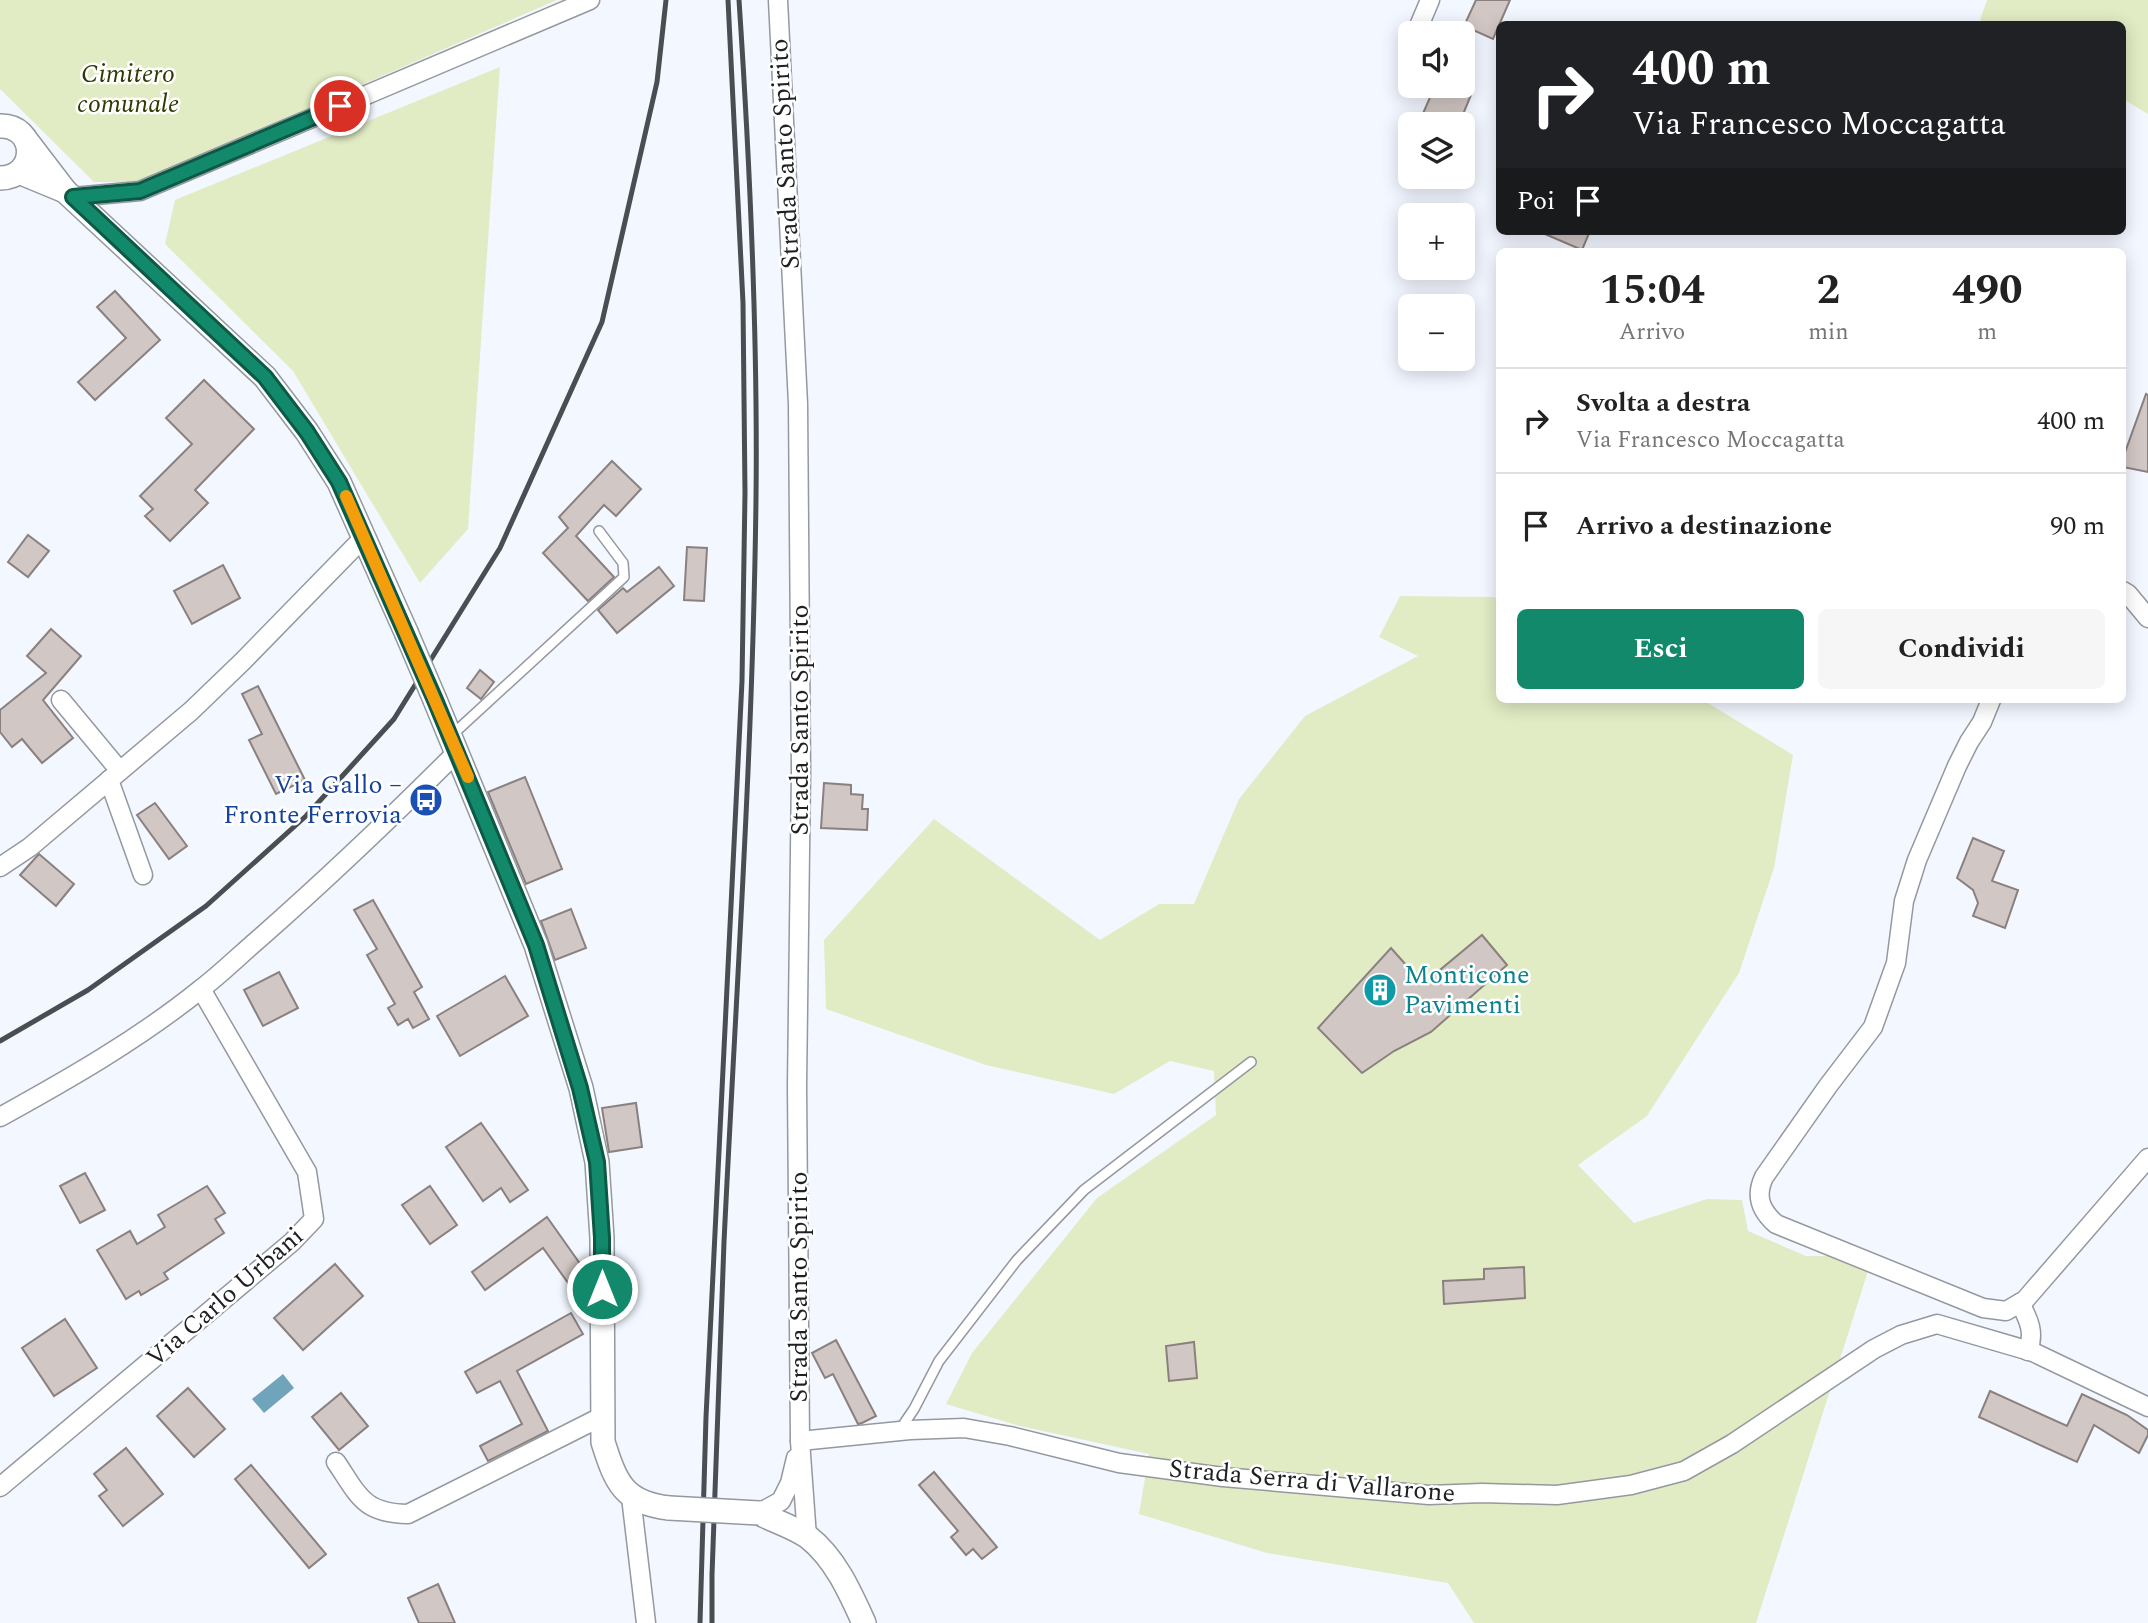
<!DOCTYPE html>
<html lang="it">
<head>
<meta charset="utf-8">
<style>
	body { margin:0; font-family:Spectral,serif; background:#f6f6f6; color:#222; height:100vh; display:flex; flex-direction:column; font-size:26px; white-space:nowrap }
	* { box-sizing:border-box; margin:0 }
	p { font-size:23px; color:#767676 }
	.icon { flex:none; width:38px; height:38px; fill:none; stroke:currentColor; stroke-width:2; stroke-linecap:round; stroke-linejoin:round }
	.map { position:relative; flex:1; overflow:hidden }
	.drawer { position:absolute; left:1496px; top:248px; width:630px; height:455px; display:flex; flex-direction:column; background:#fff; border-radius:10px; box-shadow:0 4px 18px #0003 }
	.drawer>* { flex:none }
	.banner { position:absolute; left:1496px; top:21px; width:630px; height:214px; border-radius:10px; box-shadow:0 4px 18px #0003; background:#202124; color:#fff; overflow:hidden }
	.tools { position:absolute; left:1398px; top:21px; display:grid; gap:14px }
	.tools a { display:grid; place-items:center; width:77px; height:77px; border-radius:10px; background:#fff; box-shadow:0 4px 18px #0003; font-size:35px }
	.pin { position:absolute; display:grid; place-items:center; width:60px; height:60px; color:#fff; margin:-30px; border:4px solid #fff; border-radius:50%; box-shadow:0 2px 7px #0007 }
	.me { position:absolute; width:77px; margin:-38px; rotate:0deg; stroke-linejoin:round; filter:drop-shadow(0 0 5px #0008) }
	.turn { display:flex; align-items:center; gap:24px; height:147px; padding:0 21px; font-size:32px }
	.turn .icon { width:91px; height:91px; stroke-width:2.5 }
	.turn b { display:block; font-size:49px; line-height:60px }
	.then { display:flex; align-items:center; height:66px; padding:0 21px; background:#0003; gap:14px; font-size:26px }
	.eta { display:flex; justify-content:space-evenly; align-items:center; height:119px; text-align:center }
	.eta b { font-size:42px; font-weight:700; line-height:49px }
	.cta { display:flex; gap:14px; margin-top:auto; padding:14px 21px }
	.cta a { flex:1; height:80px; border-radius:10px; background:#13896b; color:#fff; font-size:28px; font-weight:700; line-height:80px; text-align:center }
	.cta a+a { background:#f6f6f6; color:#222 }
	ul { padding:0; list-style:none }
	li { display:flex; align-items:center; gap:21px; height:105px; padding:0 21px; border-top:2px solid #e0e0e0 }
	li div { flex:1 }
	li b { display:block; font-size:26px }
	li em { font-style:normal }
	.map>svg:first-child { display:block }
	.green { fill:#e1ecc4 }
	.water { fill:#70a4ba }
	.building { fill:#d1c7c5; stroke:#8a817f; stroke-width:2 }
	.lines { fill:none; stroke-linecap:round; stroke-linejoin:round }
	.service-casing { stroke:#94989f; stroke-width:12 }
	.minor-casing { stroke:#94989f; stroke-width:21 }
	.tertiary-casing { stroke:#94989f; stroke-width:26 }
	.service { stroke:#fff; stroke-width:9 }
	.minor { stroke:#fff; stroke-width:18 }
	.tertiary { stroke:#fff; stroke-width:23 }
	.rail { stroke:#4a4d51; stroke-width:5 }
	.tertiary-bridge-casing { stroke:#94989f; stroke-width:26; stroke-linecap:butt }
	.tertiary-bridge { stroke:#fff; stroke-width:23 }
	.route-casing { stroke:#0c5946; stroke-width:18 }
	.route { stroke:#13896b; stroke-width:12 }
	.slow { stroke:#f59e0b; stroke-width:12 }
	.labels { text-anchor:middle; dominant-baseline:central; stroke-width:5; stroke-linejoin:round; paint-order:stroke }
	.park-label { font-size:26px; font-style:italic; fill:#303a02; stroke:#fff }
	.street-label { font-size:26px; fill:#1e2023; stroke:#fff }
	.transit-label { font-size:26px; fill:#164399; stroke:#fff; text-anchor:end }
	.culture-label { font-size:26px; fill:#0d838f; stroke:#fff; text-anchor:start }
</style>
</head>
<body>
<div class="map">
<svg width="2148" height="1623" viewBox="0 0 2148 1623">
	<rect width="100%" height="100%" fill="#f3f7ff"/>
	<g class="green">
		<path d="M0,0H557L138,182H94L0,89Z"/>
		<path d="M1987,0H2148V114L2123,99V24H1989L1980,20Z"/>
		<path d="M500,67L468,529L420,583L293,371L165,244L175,200Z"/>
		<path d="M1400,596L1493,597L1500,599V700H1703L1793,755L1774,868L1739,973L1647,1116L1578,1165L1634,1223L1707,1199L1742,1200L1748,1231L1806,1256H1839L1869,1268L1756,1623H1474L1448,1583L1267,1553L1139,1514L1149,1454L1020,1426L946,1404L972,1353L1097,1198L1216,1115L1214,1071L1170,1061L1114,1094L986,1065L826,1009L824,940L934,819L1100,940L1159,904H1194L1239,799L1305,716L1418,656L1379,637Z"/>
	</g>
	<path class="water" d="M283,1374L294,1388L264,1413L252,1399Z"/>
	<g class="building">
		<path d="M1476,0H1510L1493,39L1464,26Z"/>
		<path d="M1435,86H1448L1471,95L1459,124H1435L1421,118Z"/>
		<path d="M1538,231H1590L1582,250Z"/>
		<path d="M115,291L160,340L95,400L78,382L126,338L97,307Z"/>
		<path d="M204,380L254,429L195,490L208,503L170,541L145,516L153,509L140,496L192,444L166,418Z"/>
		<path d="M2146,394L2148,395V472L2123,467V458Z"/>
		<path d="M612,461L641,489L616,516L604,505L576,536L614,577L588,601L543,553L568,528L559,517Z"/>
		<path d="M28,535L49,551L28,577L8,562Z"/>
		<path d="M687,547L707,548L704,601L684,600Z"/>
		<path d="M223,565L240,598L192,624L174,591Z"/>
		<path d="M659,567L674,586L617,633L598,610L623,588L627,592Z"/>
		<path d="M51,629L81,656L43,700L73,738L42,763L22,739L12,747L0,732V710L46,673L27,656Z"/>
		<path d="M480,670L494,682L481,699L467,688Z"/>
		<path d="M258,686L305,780L276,794L249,740L262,734L242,694Z"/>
		<path d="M525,777L562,869L526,884L488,792Z"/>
		<path d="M824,783L851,785V794L863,795L862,809H868L867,830L821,828Z"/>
		<path d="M155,803L187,846L169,859L137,815Z"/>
		<path d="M1973,838L2004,851L1992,881L2018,890L2005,928L1973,916L1978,903L1973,890L1957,878Z"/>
		<path d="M39,854L74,884L56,906L20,875Z"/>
		<path d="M373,900L422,987L414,992L429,1019L413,1028L408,1019L398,1025L388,1008L395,1004L367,955L377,949L354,910Z"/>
		<path d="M571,909L586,948L555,960L541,921Z"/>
		<path d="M1482,935L1507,965L1431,1032L1394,1051L1362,1073L1318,1028L1391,948L1423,984Z"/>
		<path d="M279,972L298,1008L263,1026L244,990Z"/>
		<path d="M505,976L528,1016L460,1056L437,1016Z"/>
		<path d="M636,1103L642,1147L609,1152L602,1108Z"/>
		<path d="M481,1123L528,1190L510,1202L501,1188L483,1201L446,1147Z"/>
		<path d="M85,1173L105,1210L80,1223L60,1186Z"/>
		<path d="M207,1186L225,1213L215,1219L224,1233L164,1273L168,1279L141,1295L139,1291L126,1299L97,1250L130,1231L137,1244L165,1227L158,1215Z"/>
		<path d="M430,1186L457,1225L430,1244L402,1205Z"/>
		<path d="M547,1217L588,1275L571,1287L543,1248L485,1290L472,1272Z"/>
		<path d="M335,1264L363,1296L303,1350L274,1318Z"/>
		<path d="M1524,1267L1525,1298L1444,1304L1443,1281L1484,1279V1269Z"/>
		<path d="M571,1313L583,1334L517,1371L548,1431L488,1461L480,1446L522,1424L500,1381L477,1393L465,1372Z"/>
		<path d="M65,1319L97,1368L54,1396L22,1348Z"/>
		<path d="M836,1340L876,1416L862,1423L858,1424L833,1374L825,1378L812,1353Z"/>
		<path d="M1194,1342L1197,1378L1169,1381L1166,1346Z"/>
		<path d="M188,1388L225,1429L194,1457L157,1416Z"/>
		<path d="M1990,1391L2067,1426L2082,1394L2127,1415L2148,1430V1435L2139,1453L2094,1425L2077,1462L1979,1417Z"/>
		<path d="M341,1393L368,1426L339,1450L312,1417Z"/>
		<path d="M126,1448L163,1494L123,1526L99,1496L107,1490L94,1474Z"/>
		<path d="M251,1465L326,1554L309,1568L235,1479Z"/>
		<path d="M934,1472L997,1547L982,1559L973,1549L966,1555L951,1537L958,1531L919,1485Z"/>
		<path d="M438,1584L455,1623H419L408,1598Z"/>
	</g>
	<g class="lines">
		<defs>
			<g id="service">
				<path d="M452,735L624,577L623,563L599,531"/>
				<path d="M899,1431L914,1409L939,1361L1017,1260L1084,1190L1251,1062"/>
			</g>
			<g id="minor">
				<path d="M778,0L798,404L801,772L797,1086L800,1441L807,1537"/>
				<path d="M1416,33L1430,0"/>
				<path d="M73,197L140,191L590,0"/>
				<path d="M2123,591L2128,594L2148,618"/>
				<path d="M61,700L120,771"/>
				<path d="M1991,700L1982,722L1969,742L1957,766L1917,860L1904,901L1896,963L1873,1027L1828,1086L1764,1177C1755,1196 1760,1210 1776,1224L1983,1308L2006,1311L2025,1300L2148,1158"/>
				<path d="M109,780L143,875"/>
				<path d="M0,867L30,847L191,711L242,662L365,536"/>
				<path d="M0,1117C69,1079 139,1039 201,989C222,973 241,954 261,937C329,877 393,816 457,752"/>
				<path d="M2020,1303C2029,1320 2035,1333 2028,1351"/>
				<path d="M800,1441L910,1430L964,1428L1010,1436L1119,1463L1223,1477L1429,1495L1482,1493L1557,1495L1631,1485L1684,1471L1732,1444L1874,1349L1901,1335L1937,1324L2033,1352L2148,1407"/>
				<path d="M336,1462C359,1496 363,1513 408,1514L603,1416"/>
				<path d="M0,1487L292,1242L314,1219L307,1172L201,989"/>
				<path d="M631,1497L646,1623"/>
				<path d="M759,1513L781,1501L790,1483L796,1458"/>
			</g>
			<g id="tertiary">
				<path d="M0,126C37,125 39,177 0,178"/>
				<path d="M19,172L65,191L26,140"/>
				<path d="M65,191L265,377L307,432L339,482L406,632"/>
				<path d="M435,700L536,945L581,1088L597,1162L602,1238L603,1442C616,1483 624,1503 669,1508"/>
				<path d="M759,1513C774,1521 794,1527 808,1537C835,1558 850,1592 864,1623"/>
			</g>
		</defs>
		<use href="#service" class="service-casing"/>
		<use href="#minor" class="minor-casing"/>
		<use href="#tertiary" class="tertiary-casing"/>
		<use href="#service" class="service"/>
		<use href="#minor" class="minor"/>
		<use href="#tertiary" class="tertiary"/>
		<g class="rail">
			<path d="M0,1041L88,990L206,906L306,816L394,719L500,548L602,322L657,82L666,0"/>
			<path d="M700,1623L706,1417L742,681L745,493L743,303L728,0"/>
			<path d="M712,1623V1575C715,1464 719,1353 724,1242C736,994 753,747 756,499C758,332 750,166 739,0"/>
		</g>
		<defs>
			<g id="tertiary-bridge">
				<path d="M406,632L435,700"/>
				<path d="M669,1508L759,1513"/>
			</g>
		</defs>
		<use href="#tertiary-bridge" class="tertiary-bridge-casing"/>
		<use href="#tertiary-bridge" class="tertiary-bridge"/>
	</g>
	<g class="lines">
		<defs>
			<path id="route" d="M340,106L140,191L73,197L265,377L307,432L339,482L435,700L536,945L580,1088L597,1162L602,1238V1289"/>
		</defs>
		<use href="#route" class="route-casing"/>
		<use href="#route" class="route"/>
		<path class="slow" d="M346,496L468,777"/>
	</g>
	<defs>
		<symbol id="bus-disc" viewBox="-11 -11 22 22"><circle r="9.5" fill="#1a4fb4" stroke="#fff"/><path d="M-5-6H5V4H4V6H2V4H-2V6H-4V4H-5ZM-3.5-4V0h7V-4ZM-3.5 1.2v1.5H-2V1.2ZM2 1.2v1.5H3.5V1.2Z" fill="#fff"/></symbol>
		<symbol id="building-disc" viewBox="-11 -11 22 22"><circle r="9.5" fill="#0f9aa8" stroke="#fff"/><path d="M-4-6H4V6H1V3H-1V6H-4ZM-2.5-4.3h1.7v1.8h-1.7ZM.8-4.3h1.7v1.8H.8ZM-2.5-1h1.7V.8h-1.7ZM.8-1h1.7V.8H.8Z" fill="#fff"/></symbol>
	</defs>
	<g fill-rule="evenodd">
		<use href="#bus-disc" x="407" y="781" width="38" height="38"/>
		<use href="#building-disc" x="1361" y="971" width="38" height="38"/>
	</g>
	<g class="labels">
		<g class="park-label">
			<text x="128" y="74">Cimitero<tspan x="128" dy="30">comunale</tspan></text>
		</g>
		<g class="street-label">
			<text transform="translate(785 154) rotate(-93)">Strada Santo Spirito</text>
			<text transform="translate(800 720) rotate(-90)">Strada Santo Spirito</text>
			<text transform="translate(799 1287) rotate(-90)">Strada Santo Spirito</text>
			<text transform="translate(225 1297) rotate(-41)">Via Carlo Urbani</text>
			<text transform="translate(1312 1481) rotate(5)">Strada Serra di Vallarone</text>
		</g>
		<g class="transit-label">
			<text x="402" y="785">Via Gallo –<tspan x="402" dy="30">Fronte Ferrovia</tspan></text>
		</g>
		<g class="culture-label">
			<text x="1404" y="975">Monticone<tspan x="1404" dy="30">Pavimenti</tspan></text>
		</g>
	</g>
</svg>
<div class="tools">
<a><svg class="icon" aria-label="sound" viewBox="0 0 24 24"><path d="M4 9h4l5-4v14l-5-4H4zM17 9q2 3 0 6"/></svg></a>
<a><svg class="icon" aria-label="layers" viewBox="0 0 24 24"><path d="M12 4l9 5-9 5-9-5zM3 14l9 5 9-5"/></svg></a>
<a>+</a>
<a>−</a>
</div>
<div class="pin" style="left:340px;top:106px;background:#d93025"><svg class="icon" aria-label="arrive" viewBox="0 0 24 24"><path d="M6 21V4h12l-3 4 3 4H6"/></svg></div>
<svg class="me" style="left:602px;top:1289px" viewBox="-20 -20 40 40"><circle r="17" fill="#13896b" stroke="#fff" stroke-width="3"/><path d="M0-11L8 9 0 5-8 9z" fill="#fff"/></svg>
<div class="banner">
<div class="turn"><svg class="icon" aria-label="right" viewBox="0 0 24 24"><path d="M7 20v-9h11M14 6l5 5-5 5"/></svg><div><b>400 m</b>Via Francesco Moccagatta</div></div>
<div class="then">Poi<svg class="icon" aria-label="arrive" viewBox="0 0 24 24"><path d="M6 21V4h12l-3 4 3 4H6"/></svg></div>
</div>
<section class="drawer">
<div class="eta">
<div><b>15:04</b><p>Arrivo</p></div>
<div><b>2</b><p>min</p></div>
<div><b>490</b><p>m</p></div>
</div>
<ul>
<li><svg class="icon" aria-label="right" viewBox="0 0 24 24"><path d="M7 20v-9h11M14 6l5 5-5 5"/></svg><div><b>Svolta a destra</b><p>Via Francesco Moccagatta</p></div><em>400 m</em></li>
<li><svg class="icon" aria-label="arrive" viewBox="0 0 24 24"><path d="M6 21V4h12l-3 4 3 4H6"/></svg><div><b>Arrivo a destinazione</b></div><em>90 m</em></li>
</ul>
<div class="cta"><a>Esci</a><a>Condividi</a></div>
</section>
</div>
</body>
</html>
